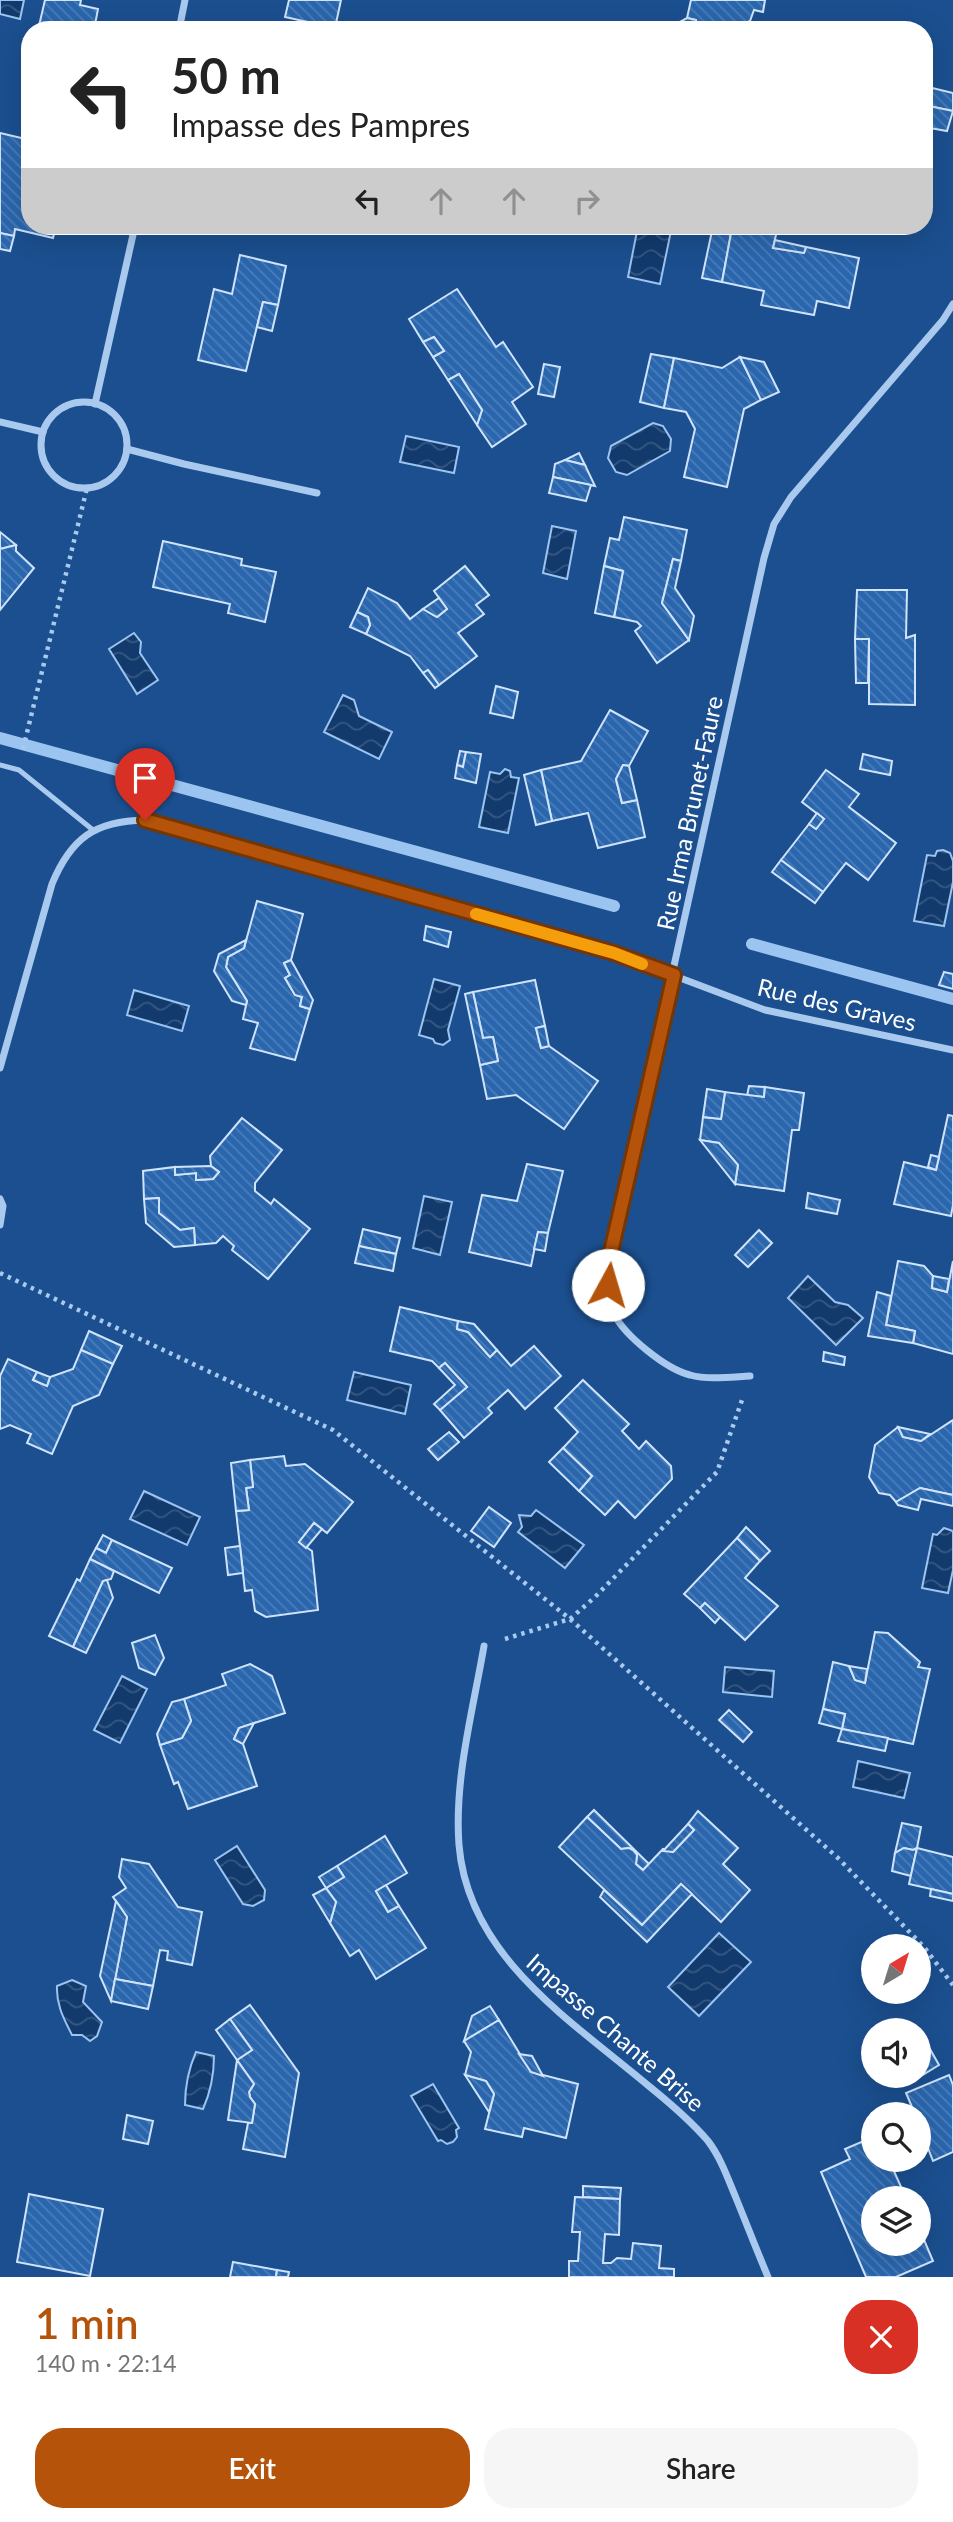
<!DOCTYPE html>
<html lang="en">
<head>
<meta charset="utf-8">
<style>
	body { margin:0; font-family:Lato,sans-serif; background:#f6f6f6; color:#222; height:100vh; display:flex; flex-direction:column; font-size:26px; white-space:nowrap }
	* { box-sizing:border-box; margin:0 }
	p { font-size:23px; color:#767676 }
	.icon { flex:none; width:38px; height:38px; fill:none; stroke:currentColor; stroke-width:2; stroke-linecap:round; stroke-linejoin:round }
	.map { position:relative; height:2277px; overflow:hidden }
	.details { display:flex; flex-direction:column; background:#fff; flex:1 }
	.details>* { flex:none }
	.guide { position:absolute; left:21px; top:21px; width:912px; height:214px; border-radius:28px; box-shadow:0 7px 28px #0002; background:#fff; color:#222; overflow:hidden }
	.needle { width:46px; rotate:38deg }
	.tools { position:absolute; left:861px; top:1934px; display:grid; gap:14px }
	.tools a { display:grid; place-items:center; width:70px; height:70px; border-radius:50%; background:#fff; box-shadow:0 7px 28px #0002; font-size:35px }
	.pin { position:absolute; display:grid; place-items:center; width:60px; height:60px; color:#fff; margin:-72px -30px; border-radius:50% 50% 50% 0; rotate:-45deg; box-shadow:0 0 7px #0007 }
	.pin .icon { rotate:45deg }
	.me { position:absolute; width:77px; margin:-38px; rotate:6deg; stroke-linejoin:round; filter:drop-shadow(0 0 5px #0008) }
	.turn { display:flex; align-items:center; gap:24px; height:147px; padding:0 35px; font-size:32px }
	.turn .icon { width:91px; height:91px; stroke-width:2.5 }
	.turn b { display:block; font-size:49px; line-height:60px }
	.lanes { display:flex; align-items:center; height:66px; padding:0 35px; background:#0003; justify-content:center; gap:35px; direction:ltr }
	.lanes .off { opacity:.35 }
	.round { display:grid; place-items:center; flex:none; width:74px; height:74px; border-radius:28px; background:#f6f6f6 }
	.summary { display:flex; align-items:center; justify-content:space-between; height:119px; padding:0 35px }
	h1 { font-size:42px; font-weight:600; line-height:52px; color:#b45309 }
	.primary-button { display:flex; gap:14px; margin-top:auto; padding:14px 35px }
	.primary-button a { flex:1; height:80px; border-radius:28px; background:#b45309; color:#fff; font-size:28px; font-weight:600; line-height:80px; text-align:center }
	.primary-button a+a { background:#f6f6f6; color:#222 }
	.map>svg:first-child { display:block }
	.water { fill:url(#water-waves); stroke:#9cc4f0; stroke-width:2 }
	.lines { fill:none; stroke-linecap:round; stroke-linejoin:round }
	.stream { stroke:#9cc4f0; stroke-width:12 }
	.building { fill:url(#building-back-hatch); stroke:#cfe3fa; stroke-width:2 }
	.path { stroke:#a9c9ee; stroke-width:4.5; stroke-dasharray:3.5 5; stroke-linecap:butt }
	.service { stroke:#a9c9ee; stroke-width:5 }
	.minor { stroke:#a9c9ee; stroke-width:7 }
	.route-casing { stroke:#753606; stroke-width:18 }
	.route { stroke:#b45309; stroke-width:12 }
	.slow { stroke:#f59e0b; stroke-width:12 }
	.labels { text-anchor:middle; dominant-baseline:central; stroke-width:7; stroke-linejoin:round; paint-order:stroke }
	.street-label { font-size:24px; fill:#fff; stroke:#1b4f8f }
</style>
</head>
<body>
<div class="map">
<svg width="953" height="2277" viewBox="0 0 953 2277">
	<defs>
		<pattern id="water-waves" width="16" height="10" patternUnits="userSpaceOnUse" patternTransform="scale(1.75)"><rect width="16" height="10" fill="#123a6d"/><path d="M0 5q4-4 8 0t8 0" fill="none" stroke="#365883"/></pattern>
		<pattern id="building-back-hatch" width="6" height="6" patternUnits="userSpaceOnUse" patternTransform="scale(1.75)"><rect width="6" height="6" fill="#2a66ad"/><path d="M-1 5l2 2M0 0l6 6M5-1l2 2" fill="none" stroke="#4a7db9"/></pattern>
	</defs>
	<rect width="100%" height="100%" fill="#1b4f8f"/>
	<g class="water">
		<path d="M0,0H24L20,19L0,14Z"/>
		<path d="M638,226H672L660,284L628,277Z"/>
		<path d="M653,423L663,426L671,439L670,451L627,475L616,472L608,458L611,446Z"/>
		<path d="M406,436L459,447L454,473L400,462Z"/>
		<path d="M552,526L576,531L567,579L543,573Z"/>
		<path d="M134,633L141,642L140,653L158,680L137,694L109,649Z"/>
		<path d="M343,695L354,700L359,716L392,732L379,759L324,732Z"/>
		<path d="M505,769L510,771L511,777L519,778L508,833L479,827L490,772L500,774Z"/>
		<path d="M943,850L950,853L953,861V882L944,926L914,921L927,855L935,856L937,851Z"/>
		<path d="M434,979L460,986L448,1030L450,1040L443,1045L435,1043L433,1039L419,1035Z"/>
		<path d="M134,990L189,1006L182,1031L127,1015Z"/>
		<path d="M424,1196L452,1202L440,1255L413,1248Z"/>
		<path d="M808,1276L835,1302L848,1305L863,1318L836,1345L788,1298Z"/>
		<path d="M354,1372L411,1385L405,1414L347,1400Z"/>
		<path d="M144,1491L200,1517L187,1545L130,1519Z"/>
		<path d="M536,1510L584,1545L565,1568L518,1532L522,1527L519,1515L531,1516Z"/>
		<path d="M944,1528L953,1531V1570L948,1593L922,1588L933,1534L937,1535Z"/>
		<path d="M725,1667L774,1671L772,1697L723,1692Z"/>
		<path d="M122,1676L147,1689L120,1743L94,1730Z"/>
		<path d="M858,1761L910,1773L904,1798L853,1787Z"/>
		<path d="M237,1846L265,1890L264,1900L253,1906L243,1904L215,1860Z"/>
		<path d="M719,1933L751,1962L699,2016L668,1987Z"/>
		<path d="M72,1980L86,1986L83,2002L102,2022L97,2036L90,2041L82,2035H72C64,2019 56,2005 57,1986Z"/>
		<path d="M196,2052L214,2056C214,2076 211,2091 203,2109L185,2105C185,2085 188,2070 196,2052Z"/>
		<path d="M433,2084L459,2128L456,2130L457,2137L453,2142L447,2144L441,2140L438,2141L411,2096Z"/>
	</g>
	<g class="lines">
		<g class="stream">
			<path d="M0,738L614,906"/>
			<path d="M752,944L953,999"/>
		</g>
	</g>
	<g class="building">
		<path d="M45,0H81L80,5L98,9L94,30H38Z"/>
		<path d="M289,0H341L335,28L285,17Z"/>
		<path d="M691,0H765L763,12L754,10L750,21L738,26V30H694L696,20L687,18Z"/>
		<path d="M687,18L696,20L694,30H665Z"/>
		<path d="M924,86L953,93V111L924,105Z"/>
		<path d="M924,105L953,111L947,131L924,127Z"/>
		<path d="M0,133L30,140V174L28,173L25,186L30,187V226H56L53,238L15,229L14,236L0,233Z"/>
		<path d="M924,147L931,149L924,174Z"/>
		<path d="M713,226H753L752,232L732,228L722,282L702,278Z"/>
		<path d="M753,226H778L773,248L804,253L806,247L859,258L849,308L817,301L814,315L761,305L764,291L722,282L732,228L752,232Z"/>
		<path d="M0,233L14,236L10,251L0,249Z"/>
		<path d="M775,240L806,247L804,253L773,248Z"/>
		<path d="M240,255L286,266L278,305L263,302L246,371L198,360L214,289L232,294Z"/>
		<path d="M457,289L496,347L503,342L533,387L512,402L526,424L492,447L477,425L482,410L459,374L448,380L433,357L444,351L434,337L423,342L409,319Z"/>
		<path d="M263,302L278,305L272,331L257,327Z"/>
		<path d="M434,337L444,351L433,357L423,342Z"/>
		<path d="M651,354L674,358L664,408L640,402Z"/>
		<path d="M740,357L761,400L744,409L727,487L684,477L695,429L686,412L664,408L674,358L722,368Z"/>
		<path d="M740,357L764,362L779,392L761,400Z"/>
		<path d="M544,364L560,367L554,397L538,394Z"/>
		<path d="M459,374L482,410L477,425L448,380Z"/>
		<path d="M579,453L585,465L565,460Z"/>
		<path d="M565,460L585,465L595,486L553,477L555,464Z"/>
		<path d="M553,477L591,485L586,501L549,493Z"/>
		<path d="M624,517L687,530L681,561L673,559L662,603L689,640L657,663L635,631L641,626L637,622L614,617L623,571L604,566L610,538L619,540Z"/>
		<path d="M0,532L16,545L0,549Z"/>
		<path d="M163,541L242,559L241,565L276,572L265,622L228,613L230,604L153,587Z"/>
		<path d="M16,545V551L34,568L0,610V549Z"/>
		<path d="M673,559L681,561L675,588L694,616L689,640L662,603Z"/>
		<path d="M465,566L489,595L476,605L484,614L458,633L477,656L439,685L428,670L423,673L410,656L366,634L370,625L368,617L357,612L368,588L397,603L410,619L423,609L437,617L447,609L434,591Z"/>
		<path d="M604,566L623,571L614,617L595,613Z"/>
		<path d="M857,590H907L906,638L915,635V705L869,704V639H855Z"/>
		<path d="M439,598L447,609L437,617L423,609Z"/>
		<path d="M357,612L368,617L370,625L366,634L350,627Z"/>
		<path d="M855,639H869L868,683H856Z"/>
		<path d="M428,670L439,685L435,688L423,673Z"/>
		<path d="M496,686L518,692L513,718L490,713Z"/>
		<path d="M610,710L648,731L629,766L623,765L616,779L622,803L637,800L645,837L598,848L588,813L552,821L541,770L581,761Z"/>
		<path d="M460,751L466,752L463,767L457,765Z"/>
		<path d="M466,752L481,754L476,783L455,778L457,765L463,767Z"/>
		<path d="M863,754L892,761L890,775L860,769Z"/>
		<path d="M623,765L629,766L637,800L622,803L616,779Z"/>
		<path d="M541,770L552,821L536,825L524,775Z"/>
		<path d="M826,770L859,794L849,807L896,843L868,880L846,863L823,892L781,860L809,824L816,829L824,819L802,802Z"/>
		<path d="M817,813L824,819L816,829L809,824Z"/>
		<path d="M781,860L823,892L815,903L772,872Z"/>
		<path d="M257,901L303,914L291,960L284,963L290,975L285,978L295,995L302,997L300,1006L310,1009L295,1060L250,1048L258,1023L243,1019L247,1001L226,967L228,957L244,948Z"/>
		<path d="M426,926L451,932L448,947L424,940Z"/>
		<path d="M246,940L244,948L228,957L226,967L247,1001L246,1005L232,1001L214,971L219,954Z"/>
		<path d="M291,960L313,1000L310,1009L300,1006L302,997L295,995L285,978L290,975L284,963Z"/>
		<path d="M944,972L953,974V989L939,985Z"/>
		<path d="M535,980L545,1026L536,1028L541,1048L549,1046L598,1081L564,1129L516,1095L487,1099L480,1065L498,1061L493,1037L483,1038L473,992Z"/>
		<path d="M473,992L483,1038L493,1037L498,1061L480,1065L465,994Z"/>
		<path d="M545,1026L549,1046L541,1048L536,1028Z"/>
		<path d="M749,1086L765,1087L764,1097L747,1096Z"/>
		<path d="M765,1087L804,1093L799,1130H792L784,1191L735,1184L738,1165L719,1143L700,1140L703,1117L721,1119L725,1092L764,1097Z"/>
		<path d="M707,1089L725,1092L721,1119L703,1117Z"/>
		<path d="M948,1115L953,1116V1205L951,1216L894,1204L904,1162L936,1170Z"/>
		<path d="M242,1118L282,1150L255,1183V1191L271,1204L274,1199L310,1229L268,1279L232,1250L234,1246L223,1236L216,1243L195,1245L194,1228L180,1230L159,1213V1198L144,1199L143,1171L175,1167V1175L196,1173V1180L213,1179L219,1172L211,1166L210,1156Z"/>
		<path d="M700,1140L719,1143L738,1165L735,1184Z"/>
		<path d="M931,1155L939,1157L936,1170L928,1167Z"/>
		<path d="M527,1164L563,1171L548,1233L538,1232L531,1266L469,1252L482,1195L517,1201Z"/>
		<path d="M211,1166L219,1172L213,1179L196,1180V1173L175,1175V1167Z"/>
		<path d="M808,1193L840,1200L837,1214L806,1208Z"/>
		<path d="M159,1198V1213L180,1230L194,1228L195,1245L174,1247L146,1223L144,1199Z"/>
		<path d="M363,1229L400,1238L396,1254L359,1246Z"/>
		<path d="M759,1230L772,1243L748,1267L735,1255Z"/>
		<path d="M538,1232L548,1233L545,1251L534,1249Z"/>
		<path d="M359,1246L396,1254L393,1271L355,1263Z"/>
		<path d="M898,1261L924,1266L933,1276L932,1288L947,1292L953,1261V1354L913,1343L915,1331L886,1325Z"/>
		<path d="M933,1276L949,1279L947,1292L932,1288Z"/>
		<path d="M877,1292L891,1296L886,1325L915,1331L913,1343L868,1336Z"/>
		<path d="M400,1307L458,1321L457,1329L468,1332L490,1357L497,1350L511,1366L534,1346L561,1376L525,1409L508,1390L488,1408L492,1413L464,1438L440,1410L467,1387L445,1363L439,1368L432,1361L390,1351Z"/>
		<path d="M458,1321L474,1324L497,1350L490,1357L468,1332L457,1329Z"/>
		<path d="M89,1331L122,1346L113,1364L81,1350Z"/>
		<path d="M81,1350L113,1364L99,1395L73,1406L52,1454L27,1443L31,1434L10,1425L0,1429V1376L8,1359L37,1372L33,1380L47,1386L50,1377L73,1369Z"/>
		<path d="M824,1352L845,1357L844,1365L823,1361Z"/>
		<path d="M445,1363L467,1387L440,1410L434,1404L455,1385L439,1368Z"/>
		<path d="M37,1372L50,1377L47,1386L33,1380Z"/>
		<path d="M583,1380L629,1424L622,1431L639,1449L646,1441L671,1466L672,1479L635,1518L618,1501L605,1515L579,1491L592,1476L563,1448L578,1432L555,1408Z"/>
		<path d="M953,1420V1495L920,1488L896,1502L890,1495L879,1493L869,1477L875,1445L898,1427L903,1437L921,1441Z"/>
		<path d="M898,1427L930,1434L921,1441L903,1437Z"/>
		<path d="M449,1432L459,1442L438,1460L428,1449Z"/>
		<path d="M563,1448L592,1476L579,1491L549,1462Z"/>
		<path d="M284,1456L286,1466L305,1464L353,1502L327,1533L314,1523L299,1542L312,1551L318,1610L266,1617L255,1611L252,1590L245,1591L236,1511L249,1510L246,1488L253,1487L250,1460Z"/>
		<path d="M250,1460L253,1487L246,1488L249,1510L236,1511L231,1463Z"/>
		<path d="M920,1488L953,1495V1506L921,1499L918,1510L898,1505L896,1502Z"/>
		<path d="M489,1507L511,1523L494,1547L471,1531Z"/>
		<path d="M314,1523L322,1529L306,1548L299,1542Z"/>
		<path d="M746,1527L770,1551L760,1561L737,1538Z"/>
		<path d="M103,1535L112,1540L106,1553L96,1548Z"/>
		<path d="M737,1538L760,1561L745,1578L778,1606L745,1640L705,1603L700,1608L684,1594Z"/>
		<path d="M112,1540L172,1568L159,1593L90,1559L96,1548L106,1553Z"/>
		<path d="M240,1546L243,1573L228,1575L225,1548Z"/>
		<path d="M90,1559L114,1571L111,1579L103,1581L73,1647L49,1636L77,1579L80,1581Z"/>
		<path d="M107,1580L113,1598L86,1653L73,1647L103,1581Z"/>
		<path d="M705,1603L720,1617L715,1623L700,1608Z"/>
		<path d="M875,1632L888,1633L920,1662L918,1667L930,1669L913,1744L842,1729L845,1714L823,1709L833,1662L849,1666L855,1680L865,1683Z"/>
		<path d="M155,1635L164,1658L155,1675L139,1668L132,1643Z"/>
		<path d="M250,1664L272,1676L285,1713L239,1728L234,1739L243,1744L257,1786L188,1809L178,1782L174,1784L160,1745L182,1738L191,1721L184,1699L226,1685L222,1674Z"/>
		<path d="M849,1666L867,1669L865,1683L855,1680Z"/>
		<path d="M184,1699L191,1721L182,1738L160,1745L157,1734L172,1702Z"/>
		<path d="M823,1709L845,1714L842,1729L819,1723Z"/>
		<path d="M729,1710L752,1732L743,1742L719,1720Z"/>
		<path d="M254,1723L243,1744L234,1739L239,1728Z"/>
		<path d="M842,1729L888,1738L885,1751L838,1741Z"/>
		<path d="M594,1810L649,1864L643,1870L636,1864L637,1855L633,1850L629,1848L621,1849L587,1817Z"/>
		<path d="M698,1811L738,1848L723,1864L750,1890L721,1922L681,1884L642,1925L559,1847L587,1817L621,1849L629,1848L633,1850L637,1855L636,1864L643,1870L663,1849L673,1852L694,1830L688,1824Z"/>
		<path d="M902,1823L921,1827L917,1848L913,1850L904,1848L895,1853Z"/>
		<path d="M688,1824L694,1830L673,1852L663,1851Z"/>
		<path d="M385,1836L407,1873L376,1891L388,1912L399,1906L426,1948L376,1979L359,1950L350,1956L330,1923L336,1902L326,1888L344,1877L337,1866Z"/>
		<path d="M904,1848L913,1850L917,1848L911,1876L892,1871L895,1853Z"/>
		<path d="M917,1848L953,1857V1894L909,1884Z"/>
		<path d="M122,1859L149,1864L178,1907L202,1912L192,1965L167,1960L168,1951L160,1950L153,1986L115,1979L127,1917L113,1897L126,1888L119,1877Z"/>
		<path d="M337,1866L344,1877L326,1888L319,1877Z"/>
		<path d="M681,1884L692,1894L647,1942L600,1897L604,1890L642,1925Z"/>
		<path d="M386,1885L399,1906L388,1912L376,1891Z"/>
		<path d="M326,1888L336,1902L330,1923L313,1895Z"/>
		<path d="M931,1889L953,1894V1901L930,1896Z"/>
		<path d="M116,1901L127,1917L111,2001L100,1976Z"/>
		<path d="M115,1979L153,1986L148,2009L111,2001Z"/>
		<path d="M250,2005L299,2073L285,2157L243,2149L248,2123H252L255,2104L250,2097L249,2092L254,2084L237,2060L252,2050L230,2019Z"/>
		<path d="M490,2006L499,2020L464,2041L472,2016Z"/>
		<path d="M230,2019L252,2050L237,2060L216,2030Z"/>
		<path d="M499,2020L531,2072L578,2084L566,2138L524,2128L522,2137L485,2129L494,2094L486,2081L465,2075L471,2052L464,2041Z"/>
		<path d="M930,2049L939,2065L921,2076L919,2055Z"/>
		<path d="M519,2054L532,2056L543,2076L531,2072Z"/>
		<path d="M237,2060L254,2084L249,2092L250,2097L255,2104L252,2123L228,2120Z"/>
		<path d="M465,2075L486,2081L494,2094L489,2112Z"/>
		<path d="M949,2075L953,2085V2152L933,2161L919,2125V2114H915L906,2093Z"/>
		<path d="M127,2115L153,2121L148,2144L123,2139Z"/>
		<path d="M873,2137V2160H889L906,2198H873V2244H919V2228L933,2261L896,2277H866L821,2172L850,2159L845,2149Z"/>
		<path d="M583,2186L621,2188L620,2199L583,2197Z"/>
		<path d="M29,2194L103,2209L90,2276L17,2262Z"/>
		<path d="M575,2197L620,2199L619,2235L605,2234L603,2263H611L617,2258L631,2259L633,2243L661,2246L659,2268L674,2269V2277H569V2261H578L580,2232H572Z"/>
		<path d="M233,2262L277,2270L276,2277H230Z"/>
		<path d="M277,2270L289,2272L288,2277H276Z"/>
	</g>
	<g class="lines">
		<g class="path">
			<path d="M23,749L87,488"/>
			<path d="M0,1273L333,1430L570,1619L838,1858L924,1947L953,1985"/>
			<path d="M505,1639L570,1619L595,1597L717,1472L742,1400"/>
		</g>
		<path class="service" d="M0,765L19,770L93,830"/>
		<g class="minor">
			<path d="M179,30L185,0"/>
			<circle cx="84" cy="445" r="43"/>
			<path d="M95,404L135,226"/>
			<path d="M0,422L43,432"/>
			<path d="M127,449L184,464L317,493"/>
			<path d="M0,1068L52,884C71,838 95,821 145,820L614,953L765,1010L953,1050"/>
			<path d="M0,1199L3,1206L0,1225"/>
			<path d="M750,1376C731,1377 708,1380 690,1375C666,1369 625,1336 614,1314C607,1299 608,1281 608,1265L764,558L774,524L791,497L943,320L953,304"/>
			<path d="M484,1646C473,1710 454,1779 459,1845C468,1957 572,2021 650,2087C671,2104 691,2121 708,2141C721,2158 728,2179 736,2198C747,2225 757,2251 768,2277"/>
		</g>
	</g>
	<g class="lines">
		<defs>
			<path id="route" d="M145,820L614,953L674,975L608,1265V1285"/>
		</defs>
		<use href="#route" class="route-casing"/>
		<use href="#route" class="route"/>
		<path class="slow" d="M476,914L614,953L642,964"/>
	</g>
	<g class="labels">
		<g class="street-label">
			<text transform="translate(689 813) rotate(-78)">Rue Irma Brunet-Faure</text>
			<text transform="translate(837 1004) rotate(13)">Rue des Graves</text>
			<text transform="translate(616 2032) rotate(41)">Impasse Chante Brise</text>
		</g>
	</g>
</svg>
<div class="tools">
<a><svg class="needle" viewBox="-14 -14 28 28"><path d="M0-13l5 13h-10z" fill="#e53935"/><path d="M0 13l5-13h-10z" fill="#767676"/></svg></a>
<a><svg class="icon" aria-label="sound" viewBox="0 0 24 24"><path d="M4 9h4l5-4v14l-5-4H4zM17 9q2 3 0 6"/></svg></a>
<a><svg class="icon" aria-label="search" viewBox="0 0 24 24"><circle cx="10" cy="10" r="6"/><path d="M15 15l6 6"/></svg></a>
<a><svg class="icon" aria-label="layers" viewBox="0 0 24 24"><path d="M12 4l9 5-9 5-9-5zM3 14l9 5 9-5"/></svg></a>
</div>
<div class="pin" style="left:145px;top:820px;background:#d93025"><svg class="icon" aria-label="arrive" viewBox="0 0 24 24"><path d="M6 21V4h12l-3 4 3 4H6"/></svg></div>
<svg class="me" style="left:608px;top:1285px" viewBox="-20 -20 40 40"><circle r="19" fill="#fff"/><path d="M0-13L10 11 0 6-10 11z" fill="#b45309"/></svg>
<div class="guide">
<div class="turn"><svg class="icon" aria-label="left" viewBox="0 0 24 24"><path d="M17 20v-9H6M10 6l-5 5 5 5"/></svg><div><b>50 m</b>Impasse des Pampres</div></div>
<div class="lanes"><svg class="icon" aria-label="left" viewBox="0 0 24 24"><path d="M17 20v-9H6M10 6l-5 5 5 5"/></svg><svg class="icon off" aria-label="ahead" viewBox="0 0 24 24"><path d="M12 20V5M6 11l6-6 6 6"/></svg><svg class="icon off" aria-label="ahead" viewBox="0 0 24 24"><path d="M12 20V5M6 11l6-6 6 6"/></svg><svg class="icon off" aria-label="right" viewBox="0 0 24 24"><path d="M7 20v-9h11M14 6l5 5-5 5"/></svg></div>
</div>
</div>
<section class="details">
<div class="summary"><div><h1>1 min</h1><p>140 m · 22:14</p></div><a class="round" style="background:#d93025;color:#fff"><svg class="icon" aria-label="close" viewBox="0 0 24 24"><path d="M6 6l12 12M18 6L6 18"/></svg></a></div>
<div class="primary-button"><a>Exit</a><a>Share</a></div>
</section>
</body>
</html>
